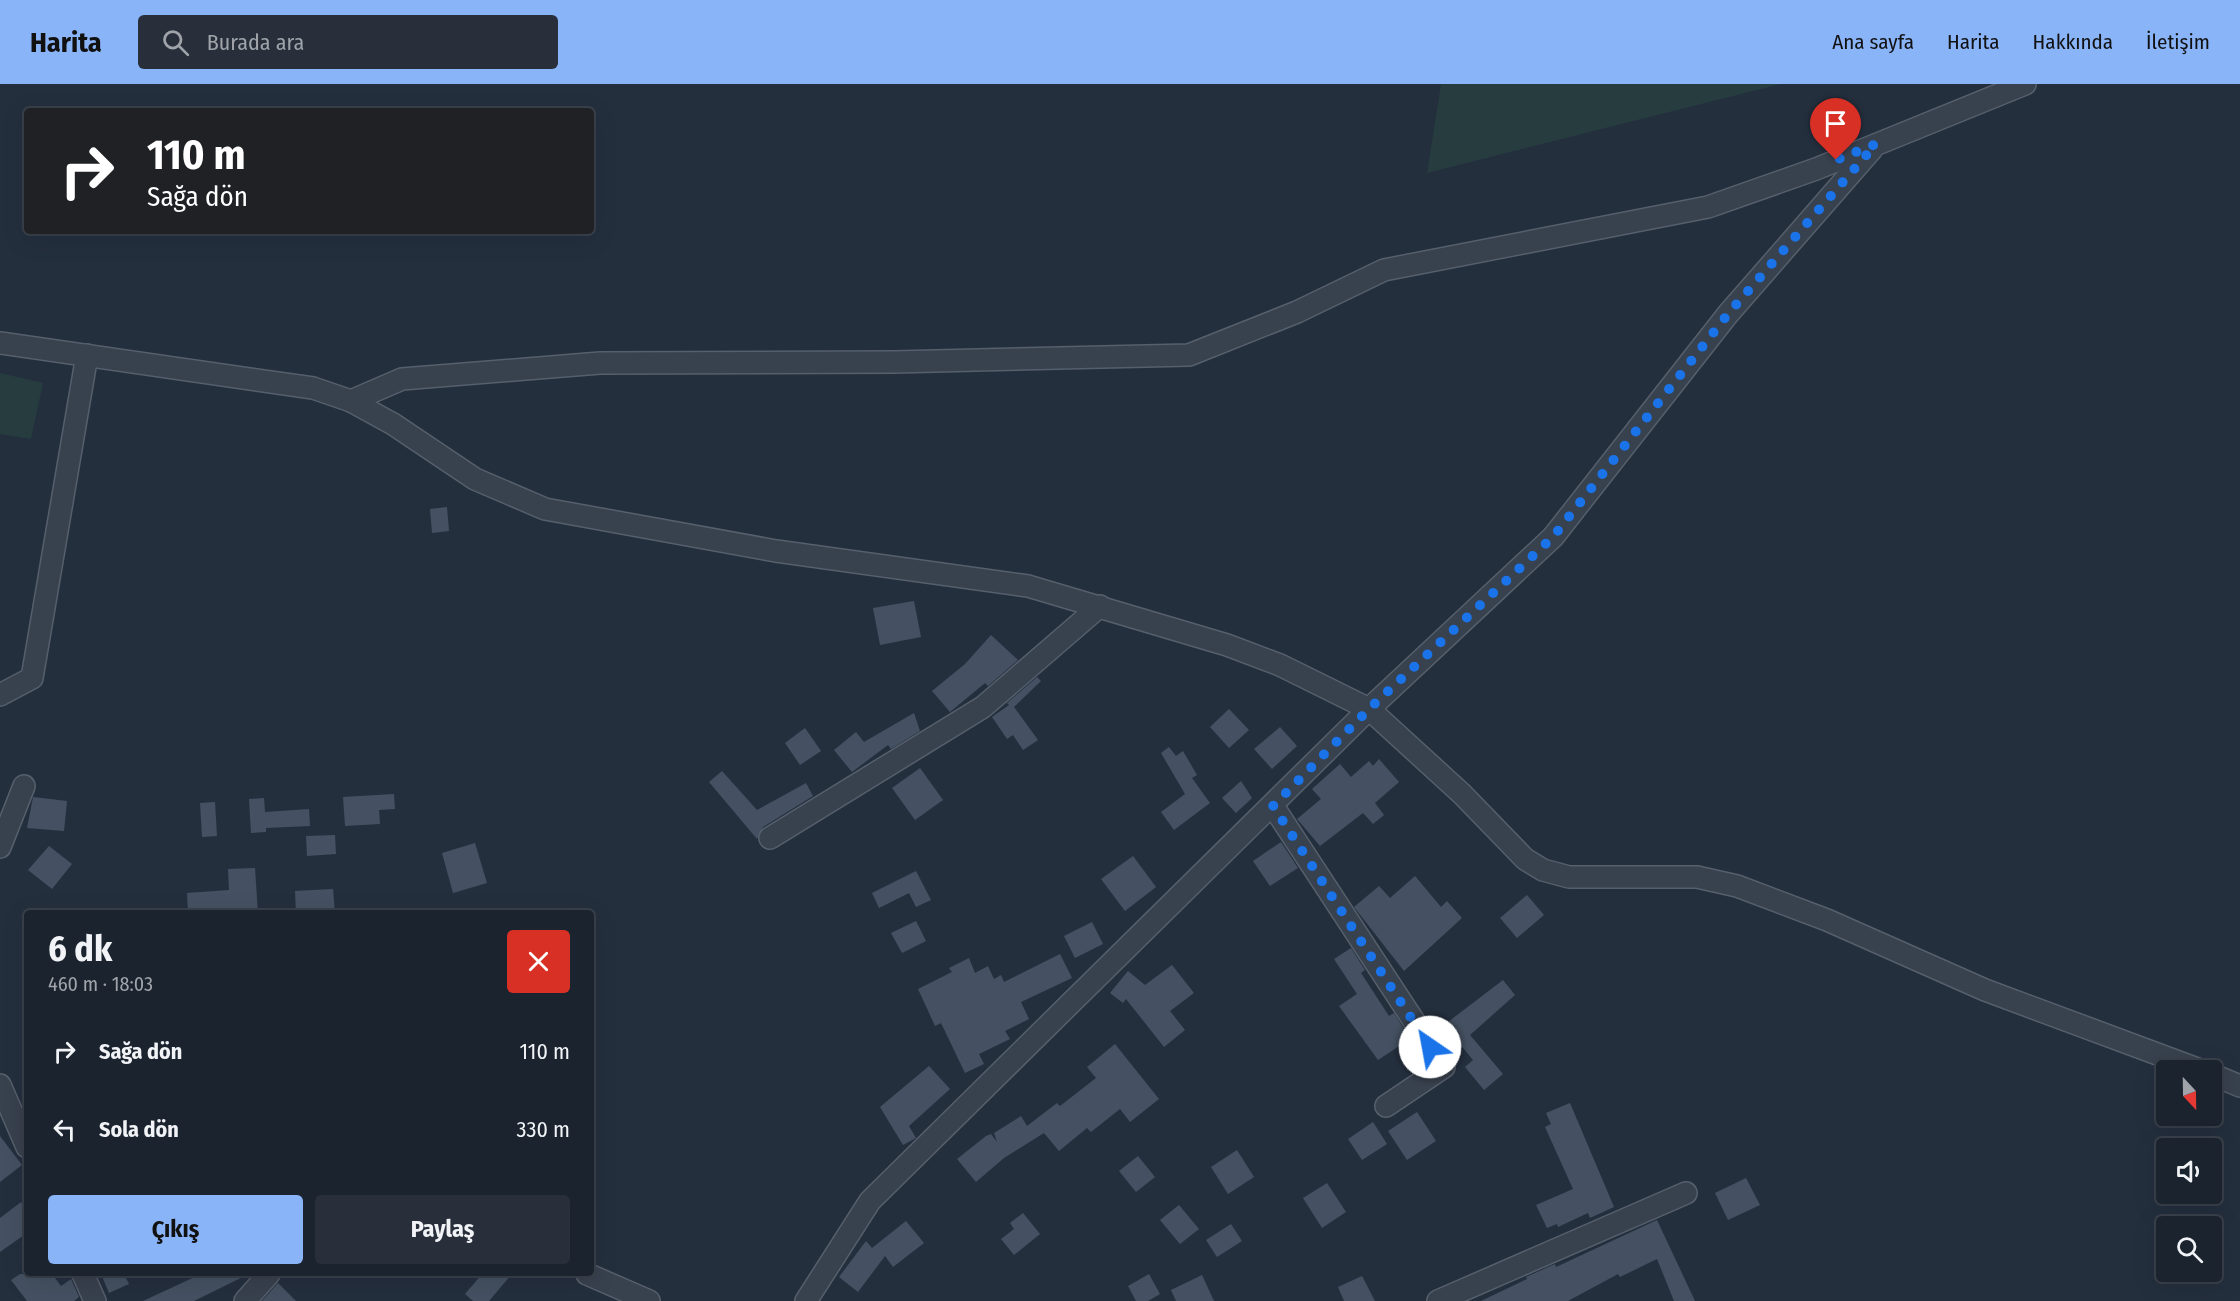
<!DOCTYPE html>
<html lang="tr">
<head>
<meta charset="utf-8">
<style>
	body { margin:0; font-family:"Fira Sans Condensed",sans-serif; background:#282f3a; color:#f1f3f6; height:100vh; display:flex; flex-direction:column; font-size:22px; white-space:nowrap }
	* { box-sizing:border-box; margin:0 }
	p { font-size:20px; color:#a0a4aa }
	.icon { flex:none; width:33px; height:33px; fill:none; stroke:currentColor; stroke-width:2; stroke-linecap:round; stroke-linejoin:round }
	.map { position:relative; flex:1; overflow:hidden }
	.side { position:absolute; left:24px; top:826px; width:570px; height:366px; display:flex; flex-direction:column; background:#1b232e; border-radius:6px; box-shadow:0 6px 24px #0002,0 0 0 2px #39404a }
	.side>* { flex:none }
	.banner { position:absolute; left:24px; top:24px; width:570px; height:126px; border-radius:6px; box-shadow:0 6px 24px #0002,0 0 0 2px #39404a; background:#202124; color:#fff; overflow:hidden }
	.needle { width:39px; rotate:158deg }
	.controls { position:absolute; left:2156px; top:976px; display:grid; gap:12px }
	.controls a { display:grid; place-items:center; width:66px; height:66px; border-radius:6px; background:#1b232e; box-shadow:0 6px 24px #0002,0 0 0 2px #39404a; font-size:30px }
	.pin { position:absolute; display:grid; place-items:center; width:51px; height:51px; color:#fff; margin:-62px -26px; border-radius:50% 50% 50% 0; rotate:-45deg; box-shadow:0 0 6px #0007 }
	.pin .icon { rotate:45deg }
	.me { position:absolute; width:66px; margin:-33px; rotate:327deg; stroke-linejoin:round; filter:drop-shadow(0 0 4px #0008) }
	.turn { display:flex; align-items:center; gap:21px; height:126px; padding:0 24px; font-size:27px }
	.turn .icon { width:78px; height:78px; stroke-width:2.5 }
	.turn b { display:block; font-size:42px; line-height:51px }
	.round { display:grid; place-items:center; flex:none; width:63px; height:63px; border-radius:6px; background:#282f3a }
	.summary { display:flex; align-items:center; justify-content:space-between; height:102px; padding:0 24px }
	h1 { font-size:36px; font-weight:700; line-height:45px }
	.action { display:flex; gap:12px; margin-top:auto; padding:12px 24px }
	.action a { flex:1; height:69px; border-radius:6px; background:#8ab4f8; color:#111; font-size:24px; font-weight:700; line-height:69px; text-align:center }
	.action a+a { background:#282f3a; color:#f1f3f6 }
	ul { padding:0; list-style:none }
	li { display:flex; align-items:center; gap:18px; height:78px; padding:0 24px }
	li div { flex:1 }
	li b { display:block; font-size:22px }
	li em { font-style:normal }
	header { display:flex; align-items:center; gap:36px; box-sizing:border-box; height:84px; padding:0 30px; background:#8ab4f8; color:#111 }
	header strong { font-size:28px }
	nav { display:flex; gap:33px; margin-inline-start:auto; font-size:21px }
	.search { width:420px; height:54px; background:#282f3a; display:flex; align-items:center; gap:15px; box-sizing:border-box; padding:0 21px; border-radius:6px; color:#a0a4aa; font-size:22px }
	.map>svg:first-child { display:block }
	.green { fill:#263c3f }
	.building { fill:#455162 }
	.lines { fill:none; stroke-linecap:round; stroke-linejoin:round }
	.minor-casing { stroke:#565f6c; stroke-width:24 }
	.minor { stroke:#38414e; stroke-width:21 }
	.route { stroke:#1a73e8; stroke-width:10; stroke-dasharray:0 18 }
</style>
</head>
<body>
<header>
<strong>Harita</strong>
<div class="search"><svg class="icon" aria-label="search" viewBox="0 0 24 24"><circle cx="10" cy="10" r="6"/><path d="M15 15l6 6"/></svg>Burada ara</div>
<nav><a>Ana sayfa</a><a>Harita</a><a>Hakkında</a><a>İletişim</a></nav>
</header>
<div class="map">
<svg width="2240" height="1217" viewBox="0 0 2240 1217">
	<rect width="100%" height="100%" fill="#242f3e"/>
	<g class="green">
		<path d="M1441,0H1781L1427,89Z"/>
		<path d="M0,289L43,299L31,355L0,350Z"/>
	</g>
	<g class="building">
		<path d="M447,423L449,447L432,449L430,425Z"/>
		<path d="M914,517L921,553L880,561L873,524Z"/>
		<path d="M991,551L1018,576L988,602L985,599L950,628L932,607L965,580Z"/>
		<path d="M1037,593L1041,597L1014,623L1038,656L1023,666L1013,651L1007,655L992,633L1009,621L1007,619Z"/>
		<path d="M1229,625L1249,646L1229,664L1210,643Z"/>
		<path d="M914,629L920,647L891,665L888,661L852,688L834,666L856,648L864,658Z"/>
		<path d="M1280,643L1297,662L1272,685L1254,665Z"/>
		<path d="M805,644L821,667L800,681L785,659Z"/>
		<path d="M1169,663L1176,672L1183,667L1197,691L1192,694L1210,719L1174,746L1161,728L1185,710L1161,669Z"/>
		<path d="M1379,675L1399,698L1375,719L1384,731L1373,740L1363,729L1320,762L1297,735L1321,715L1312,705L1340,680L1351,693L1369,677L1373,682Z"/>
		<path d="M920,684L943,716L915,736L892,704Z"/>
		<path d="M722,687L757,726L806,699L813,712L763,743L757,755L709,698Z"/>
		<path d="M1241,697L1252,714L1236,729L1222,714Z"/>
		<path d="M394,710L395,725L379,726L380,740L345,742L343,713Z"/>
		<path d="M33,713L67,717L64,747L27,744Z"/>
		<path d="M264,714L265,728L309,725L310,742L266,744V748L251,749L249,715Z"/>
		<path d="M215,718L217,752L202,753L200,719Z"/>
		<path d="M335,751L336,770L307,772L306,752Z"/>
		<path d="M1281,758L1298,784L1270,802L1253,777Z"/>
		<path d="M475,759L487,799L453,809L442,769Z"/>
		<path d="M49,762L72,780L52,805L28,786Z"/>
		<path d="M1133,772L1156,803L1125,827L1101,795Z"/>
		<path d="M255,784L258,830H231V825L188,828L187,809L229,806L228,785Z"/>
		<path d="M916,787L931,816L916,823L909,809L879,824L872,809Z"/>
		<path d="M1415,792L1441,823L1447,817L1462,834L1404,887L1354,823L1379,802L1390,814Z"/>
		<path d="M333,805L335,830H296L295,807Z"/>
		<path d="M1527,811L1544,831L1517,854L1500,834Z"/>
		<path d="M916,837L926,857L902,869L891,849Z"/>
		<path d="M1092,838L1103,860L1075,874L1064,852Z"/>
		<path d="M1351,864L1365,886L1361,889L1389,932L1394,929L1410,955L1378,976L1339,922L1357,910L1334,875Z"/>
		<path d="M1060,870L1072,894L1021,918L1029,935L1005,947L1010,955L979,970L984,980L965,989L941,939L935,942L918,905L952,888L949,884L969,874L975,889L988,882L994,895L1001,891L1004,898Z"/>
		<path d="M1172,881L1194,909L1170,927L1185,946L1164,963L1126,915L1123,919L1110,909L1128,887L1145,901Z"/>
		<path d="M1503,896L1515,911L1470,951L1503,990L1484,1006L1465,983L1473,976L1444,941Z"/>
		<path d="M1115,960L1159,1015L1130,1038L1120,1025L1091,1048L1087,1044L1059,1067L1044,1049L1004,1074L976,1098L957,1075L986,1052L991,1050L997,1058L994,1049L1021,1032L1027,1042L1057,1019L1060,1022L1096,994L1087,983Z"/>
		<path d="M929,982L950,1005L909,1042L916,1054L903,1061L880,1023Z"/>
		<path d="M1570,1019L1614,1123L1590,1134L1588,1129L1558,1143L1557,1140L1547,1144L1536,1121L1573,1105L1545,1043L1551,1040L1546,1029Z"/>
		<path d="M1417,1028L1436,1057L1407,1076L1388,1047Z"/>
		<path d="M1373,1038L1387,1060L1362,1076L1348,1055Z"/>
		<path d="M0,1052L22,1081L0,1098Z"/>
		<path d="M1237,1066L1254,1093L1228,1110L1211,1083Z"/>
		<path d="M1138,1072L1155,1093L1136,1108L1119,1087Z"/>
		<path d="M1746,1094L1760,1121L1728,1136L1715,1109Z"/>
		<path d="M1327,1099L1346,1128L1322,1144L1303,1114Z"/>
		<path d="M21,1118L27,1127V1149L0,1168V1134Z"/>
		<path d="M1179,1121L1199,1145L1180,1160L1160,1136Z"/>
		<path d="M1023,1129L1040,1150L1014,1171L1001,1155L1014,1145L1010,1139Z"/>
		<path d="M1657,1136L1695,1217H1674L1657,1175L1620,1193L1618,1190L1568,1217H1481L1527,1195L1526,1193L1555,1180L1556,1183Z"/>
		<path d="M906,1137L924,1159L893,1183L885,1172L858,1208L839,1193L866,1157L872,1164Z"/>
		<path d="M1231,1140L1242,1157L1217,1173L1206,1156Z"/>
		<path d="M20,1190H52L61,1202L71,1195L79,1213L74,1217H27L11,1196Z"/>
		<path d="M101,1190H124L129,1200L109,1209Z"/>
		<path d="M201,1190H249L194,1217H143Z"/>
		<path d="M482,1190H512L489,1217H473L465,1210Z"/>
		<path d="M1149,1190L1160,1210L1148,1217H1136L1128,1202Z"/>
		<path d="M1202,1191L1214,1217H1176L1171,1206Z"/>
		<path d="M1362,1192L1375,1217H1344L1338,1203Z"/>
		<path d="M278,1199L296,1217H262Z"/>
	</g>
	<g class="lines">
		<defs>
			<g id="minor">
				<path d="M0,259L313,304L351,317L393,340L475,395L545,425L776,467L1028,502L1227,561L1280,581L1369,625L1462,710L1525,775L1543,786L1569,793H1697L1737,802L1827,836L1985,906L2203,987"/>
				<path d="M351,317L402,295L600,279L894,278L1189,271L1297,228L1384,186L1708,123L1816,85L2025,0"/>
				<path d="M0,611L32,594L87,271"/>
				<path d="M1273,722L1444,983L1386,1022"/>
				<path d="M770,754L983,623L1100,522"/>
				<path d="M0,763L24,702"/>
				<path d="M2211,990L2240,1002"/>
				<path d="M0,1001L27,1063"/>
				<path d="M83,1190L95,1217"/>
				<path d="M587,1190L649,1217"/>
				<path d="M245,1217L269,1190"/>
				<path d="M806,1217L870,1117L1369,625L1553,453L1728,230L1872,65"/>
				<path d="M1438,1217L1686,1109"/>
			</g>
		</defs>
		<use href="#minor" class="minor-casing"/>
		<use href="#minor" class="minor"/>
	</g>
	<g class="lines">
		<path class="route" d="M1430,963L1273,722L1369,625L1553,453L1728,230L1876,60L1836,76"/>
	</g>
</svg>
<div class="controls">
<a><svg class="needle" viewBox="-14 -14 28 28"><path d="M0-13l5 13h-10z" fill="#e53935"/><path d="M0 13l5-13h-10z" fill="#a0a4aa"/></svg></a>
<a><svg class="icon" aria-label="sound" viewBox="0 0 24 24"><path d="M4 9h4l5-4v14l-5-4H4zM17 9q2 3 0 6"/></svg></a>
<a><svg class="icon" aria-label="search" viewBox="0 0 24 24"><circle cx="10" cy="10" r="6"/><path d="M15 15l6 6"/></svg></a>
</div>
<div class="pin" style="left:1836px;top:76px;background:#d93025"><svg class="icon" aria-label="arrive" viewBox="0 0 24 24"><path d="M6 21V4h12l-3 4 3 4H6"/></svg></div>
<svg class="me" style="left:1430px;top:963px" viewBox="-20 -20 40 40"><circle r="19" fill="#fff"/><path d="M0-13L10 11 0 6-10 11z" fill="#1a73e8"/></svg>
<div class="banner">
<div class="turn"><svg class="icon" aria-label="right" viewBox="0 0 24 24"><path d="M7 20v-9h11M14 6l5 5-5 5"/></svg><div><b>110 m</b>Sağa dön</div></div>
</div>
<section class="side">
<div class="summary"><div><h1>6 dk</h1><p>460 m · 18:03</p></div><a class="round" style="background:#d93025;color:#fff"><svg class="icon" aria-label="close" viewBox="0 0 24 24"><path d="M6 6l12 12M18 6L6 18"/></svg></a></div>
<ul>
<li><svg class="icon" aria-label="right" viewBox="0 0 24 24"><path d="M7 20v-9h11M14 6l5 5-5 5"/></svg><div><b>Sağa dön</b></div><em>110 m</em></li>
<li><svg class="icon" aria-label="left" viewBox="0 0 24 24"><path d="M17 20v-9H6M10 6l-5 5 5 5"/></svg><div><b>Sola dön</b></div><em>330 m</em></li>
</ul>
<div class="action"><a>Çıkış</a><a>Paylaş</a></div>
</section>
</div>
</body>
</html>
